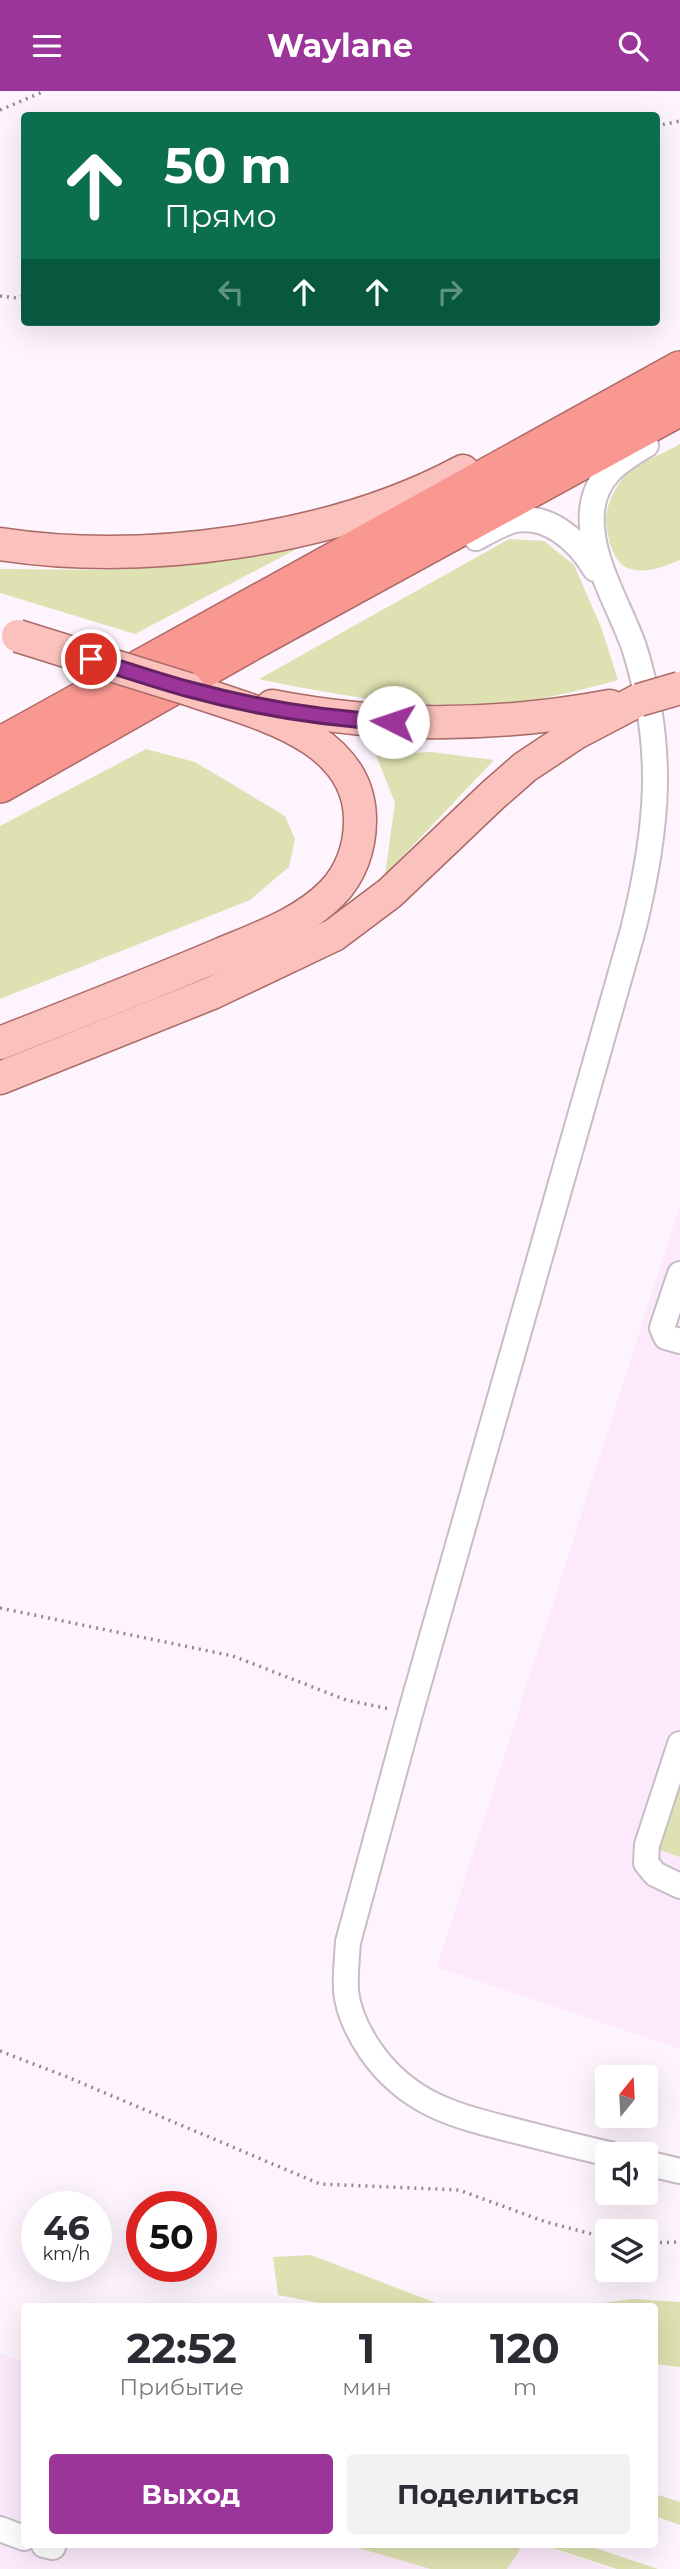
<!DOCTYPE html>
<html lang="ru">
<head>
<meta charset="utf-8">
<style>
	body { margin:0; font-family:Montserrat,sans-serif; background:#f2f2f3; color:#2b2b33; height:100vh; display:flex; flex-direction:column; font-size:26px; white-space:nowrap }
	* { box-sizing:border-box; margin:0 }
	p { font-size:23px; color:#7c7c81 }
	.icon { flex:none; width:38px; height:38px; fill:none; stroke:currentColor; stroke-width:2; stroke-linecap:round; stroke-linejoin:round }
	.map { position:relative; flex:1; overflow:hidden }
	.panel { position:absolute; left:21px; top:2212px; width:637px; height:245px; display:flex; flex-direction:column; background:#fff; border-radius:7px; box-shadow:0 7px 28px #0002 }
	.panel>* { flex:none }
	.top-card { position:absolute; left:21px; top:21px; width:639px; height:214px; border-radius:7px; box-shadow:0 7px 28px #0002; background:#0b6e4f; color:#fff; overflow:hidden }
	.needle { width:46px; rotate:18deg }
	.buttons { position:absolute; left:595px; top:1974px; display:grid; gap:14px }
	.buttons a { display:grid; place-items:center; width:63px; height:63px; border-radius:7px; background:#fff; box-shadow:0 7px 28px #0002; font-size:35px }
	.speed { position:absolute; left:21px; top:2100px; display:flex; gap:14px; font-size:35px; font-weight:700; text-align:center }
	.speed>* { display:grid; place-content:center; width:91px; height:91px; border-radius:50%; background:#fff; box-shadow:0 7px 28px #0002; line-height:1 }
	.speed small { font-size:18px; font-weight:400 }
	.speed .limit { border:10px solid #d22; background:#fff; color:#111 }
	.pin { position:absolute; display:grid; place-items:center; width:60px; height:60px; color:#fff; margin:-30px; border:4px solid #fff; border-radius:50%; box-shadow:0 2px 7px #0007 }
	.me { position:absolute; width:77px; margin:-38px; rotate:274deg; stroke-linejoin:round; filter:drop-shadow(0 0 5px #0008) }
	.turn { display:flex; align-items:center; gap:24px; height:147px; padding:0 28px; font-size:32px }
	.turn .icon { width:91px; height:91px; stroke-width:2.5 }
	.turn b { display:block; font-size:49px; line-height:60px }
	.lanes { display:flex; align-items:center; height:66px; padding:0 28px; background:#0003; justify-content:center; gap:35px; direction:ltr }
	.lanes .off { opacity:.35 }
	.eta { display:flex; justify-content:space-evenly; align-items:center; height:119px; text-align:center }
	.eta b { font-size:42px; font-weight:700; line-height:49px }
	.button { display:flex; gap:14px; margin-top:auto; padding:14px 28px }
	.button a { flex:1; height:80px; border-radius:7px; background:#9b3599; color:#fff; font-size:28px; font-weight:700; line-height:80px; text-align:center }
	.button a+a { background:#f2f2f3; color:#2b2b33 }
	header { display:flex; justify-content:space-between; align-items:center; height:91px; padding:0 28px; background:#9b3599; color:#fff; font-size:32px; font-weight:700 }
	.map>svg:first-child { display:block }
	.built { fill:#fce9fb }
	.green { fill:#dee1b1 }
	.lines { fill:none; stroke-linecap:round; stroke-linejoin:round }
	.minor-casing { stroke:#c8bcc7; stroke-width:28 }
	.major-casing { stroke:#ab6a67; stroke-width:35 }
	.highway-casing { stroke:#ab6a67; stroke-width:40 }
	.path { stroke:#928a91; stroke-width:3.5; stroke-dasharray:2 5; stroke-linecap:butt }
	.minor { stroke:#fff; stroke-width:24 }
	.major { stroke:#fbc1bc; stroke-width:32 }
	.highway { stroke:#f99890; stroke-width:37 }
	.major-bridge-casing { stroke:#ab6a67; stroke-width:35; stroke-linecap:butt }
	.major-bridge { stroke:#fbc1bc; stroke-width:32 }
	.route-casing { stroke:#652263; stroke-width:18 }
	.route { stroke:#9b3599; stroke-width:12 }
</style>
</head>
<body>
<header><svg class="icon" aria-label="menu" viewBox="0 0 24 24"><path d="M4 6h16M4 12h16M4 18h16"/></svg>Waylane<svg class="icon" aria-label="search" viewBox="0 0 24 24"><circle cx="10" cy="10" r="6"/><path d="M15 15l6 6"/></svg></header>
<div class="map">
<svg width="680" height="2478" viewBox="0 0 680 2478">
	<rect width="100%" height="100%" fill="#fef4fd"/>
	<g class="built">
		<path d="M680,1114V1958L437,1876Z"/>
		<path d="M0,2262L24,2271V2454H541L610,2478H0Z"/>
	</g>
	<g class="green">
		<path d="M680,353V469C665,475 645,484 628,477C613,472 607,445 606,430C605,416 617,391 628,382C640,371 665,362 680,353Z"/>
		<path d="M327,442L135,543L0,502V478L111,479L264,459Z"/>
		<path d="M509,448L544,450L574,474L601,536L618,589C574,601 528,613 482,614C406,616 333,604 259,588Z"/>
		<path d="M146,658L195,671L285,725L295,748L289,776L250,809L0,908V735Z"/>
		<path d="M431,661L494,669L385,784L395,712L376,664Z"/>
		<path d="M680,1689V1766L657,1758Z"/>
		<path d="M311,2164L444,2215H335L278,2204L273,2166Z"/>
		<path d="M633,2208L680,2211V2276L655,2273L654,2216L582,2215Z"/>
		<path d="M655,2403L680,2411V2434L655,2425Z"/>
		<path d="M348,2454H523L507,2478H431Z"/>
		<path d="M543,2454H586L658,2478H617Z"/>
	</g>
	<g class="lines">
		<defs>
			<g id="minor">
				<path d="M476,447C487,441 499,434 511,430C547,421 578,449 595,478"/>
				<path d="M680,1183L662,1237L666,1246L680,1250"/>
				<path d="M680,1653L647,1754L646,1772L655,1783L680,1795"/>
				<path d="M610,2063C578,2056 547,2048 516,2040C455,2025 407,2013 370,1959C358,1941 348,1921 346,1900C345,1883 347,1867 348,1851L410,1623L633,839C658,738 666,657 634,556C619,513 588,467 592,420C595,385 619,370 646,354"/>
				<path d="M646,2072L680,2080"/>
				<path d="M0,2438L24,2447"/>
				<path d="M44,2454L53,2456"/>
			</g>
			<g id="major">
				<path d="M0,453C145,475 333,450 463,380"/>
				<path d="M272,615C384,637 497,636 610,615"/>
				<path d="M0,952C74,923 148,894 221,863C259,847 303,832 332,802C351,783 360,756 360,730C361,643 252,621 188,598"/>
				<path d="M0,987L212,902L334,844L390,802L493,704L525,676L576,642L639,609"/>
			</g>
			<g id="highway">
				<path d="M0,655L680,279"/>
				<path d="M0,693L256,548L680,316"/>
			</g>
		</defs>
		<use href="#minor" class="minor-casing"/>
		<use href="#major" class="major-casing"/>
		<use href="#highway" class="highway-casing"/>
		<g class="path">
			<path d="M0,19L45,0"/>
			<path d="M656,35L680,30"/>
			<path d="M0,205L17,207L24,205"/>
			<path d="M0,1517L233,1565L346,1609L390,1618"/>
			<path d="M0,1960L65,1985L320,2093L459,2099L546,2131L607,2147"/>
			<path d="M646,2152L680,2151"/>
		</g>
		<use href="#minor" class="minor"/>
		<use href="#major" class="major"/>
		<use href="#highway" class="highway"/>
		<defs>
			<g id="major-bridge">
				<path d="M18,545L188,598"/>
				<path d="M639,609L680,597"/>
			</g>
		</defs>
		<use href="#major-bridge" class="major-bridge-casing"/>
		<use href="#major-bridge" class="major-bridge"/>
	</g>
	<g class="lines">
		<defs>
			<path id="route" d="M91,568C123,578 155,589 188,598C254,616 325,628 393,631"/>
		</defs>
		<use href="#route" class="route-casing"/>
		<use href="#route" class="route"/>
	</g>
</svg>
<div class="buttons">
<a><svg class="needle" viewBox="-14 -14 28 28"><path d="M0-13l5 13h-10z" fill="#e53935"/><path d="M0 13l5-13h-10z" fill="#7c7c81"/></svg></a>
<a><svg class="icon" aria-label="sound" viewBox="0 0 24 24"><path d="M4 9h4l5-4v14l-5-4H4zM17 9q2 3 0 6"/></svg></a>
<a><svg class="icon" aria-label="layers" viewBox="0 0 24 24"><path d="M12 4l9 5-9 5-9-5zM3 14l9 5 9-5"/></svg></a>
</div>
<div class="speed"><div>46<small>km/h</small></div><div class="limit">50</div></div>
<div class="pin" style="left:91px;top:568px;background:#d93025"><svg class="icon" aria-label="arrive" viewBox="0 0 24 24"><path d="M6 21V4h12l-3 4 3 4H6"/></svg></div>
<svg class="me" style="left:393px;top:631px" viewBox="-20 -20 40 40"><circle r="19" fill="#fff"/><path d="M0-13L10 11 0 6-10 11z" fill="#9b3599"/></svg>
<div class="top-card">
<div class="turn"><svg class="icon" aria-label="ahead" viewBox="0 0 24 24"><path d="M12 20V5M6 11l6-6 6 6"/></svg><div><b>50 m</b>Прямо</div></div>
<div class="lanes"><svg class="icon off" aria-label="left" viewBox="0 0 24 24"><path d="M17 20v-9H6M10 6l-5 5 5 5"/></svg><svg class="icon" aria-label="ahead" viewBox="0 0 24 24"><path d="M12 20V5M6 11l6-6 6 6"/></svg><svg class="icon" aria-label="ahead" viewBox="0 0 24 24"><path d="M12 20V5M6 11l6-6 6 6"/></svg><svg class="icon off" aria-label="right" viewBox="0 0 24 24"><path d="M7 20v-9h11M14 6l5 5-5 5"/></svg></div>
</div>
<section class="panel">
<div class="eta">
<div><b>22:52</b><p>Прибытие</p></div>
<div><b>1</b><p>мин</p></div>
<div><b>120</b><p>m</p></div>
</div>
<div class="button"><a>Выход</a><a>Поделиться</a></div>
</section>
</div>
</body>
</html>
